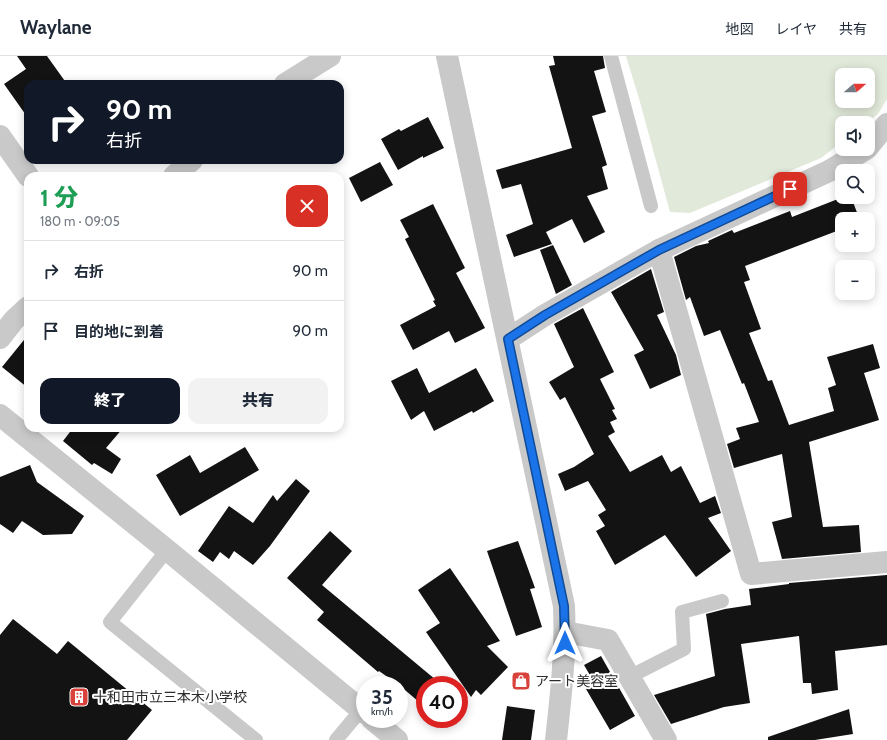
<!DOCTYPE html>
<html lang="ja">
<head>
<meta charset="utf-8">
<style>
	body { margin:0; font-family:Cabin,"Noto Sans JP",sans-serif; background:#f2f2f3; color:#1f2937; height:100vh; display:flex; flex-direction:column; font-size:15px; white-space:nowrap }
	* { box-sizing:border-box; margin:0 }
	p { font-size:13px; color:#747a83 }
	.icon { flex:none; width:22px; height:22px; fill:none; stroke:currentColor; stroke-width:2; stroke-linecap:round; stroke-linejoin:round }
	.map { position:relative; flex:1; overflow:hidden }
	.details { position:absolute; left:24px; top:116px; width:320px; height:260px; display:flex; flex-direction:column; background:#fff; border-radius:12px; box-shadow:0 2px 10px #0003 }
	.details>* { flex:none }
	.guide { position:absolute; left:24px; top:24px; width:320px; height:84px; border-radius:12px; box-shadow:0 2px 10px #0003; background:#111827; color:#fff; overflow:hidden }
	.needle { width:26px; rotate:70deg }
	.fabs { position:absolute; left:835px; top:12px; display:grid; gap:8px }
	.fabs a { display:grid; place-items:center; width:40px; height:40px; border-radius:8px; background:#fff; box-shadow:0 2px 10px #0003; font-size:20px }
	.speed { position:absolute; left:356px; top:620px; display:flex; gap:8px; font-size:20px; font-weight:700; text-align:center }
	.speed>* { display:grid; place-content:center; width:52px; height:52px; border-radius:50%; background:#fff; box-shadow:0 2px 10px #0003; line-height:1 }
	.speed small { font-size:10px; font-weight:400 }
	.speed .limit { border:6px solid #d22; background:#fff; color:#111 }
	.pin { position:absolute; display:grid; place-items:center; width:34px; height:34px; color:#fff; margin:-17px; border-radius:8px; box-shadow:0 2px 6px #0006 }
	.me { position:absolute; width:44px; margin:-22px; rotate:0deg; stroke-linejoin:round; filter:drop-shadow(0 0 3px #0008) }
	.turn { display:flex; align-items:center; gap:14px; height:84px; padding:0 16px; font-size:18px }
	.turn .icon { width:52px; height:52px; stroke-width:2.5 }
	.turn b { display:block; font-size:28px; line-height:34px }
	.round { display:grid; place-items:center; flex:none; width:42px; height:42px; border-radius:12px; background:#f2f2f3 }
	.overview { display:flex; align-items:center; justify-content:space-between; height:68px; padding:0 16px }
	h1 { font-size:24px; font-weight:800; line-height:30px; color:#1e9e55 }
	.cta { display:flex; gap:8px; margin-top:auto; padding:8px 16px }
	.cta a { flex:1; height:46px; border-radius:12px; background:#111827; color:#fff; font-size:16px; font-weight:800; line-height:46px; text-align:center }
	.cta a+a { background:#f2f2f3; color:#1f2937 }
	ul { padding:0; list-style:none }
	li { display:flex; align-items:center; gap:12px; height:60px; padding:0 16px; border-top:1px solid #e0e1e3 }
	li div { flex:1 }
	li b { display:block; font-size:15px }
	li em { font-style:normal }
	header { display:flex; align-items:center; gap:24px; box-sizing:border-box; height:56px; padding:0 20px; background:#fff; border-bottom:1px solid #e0e1e3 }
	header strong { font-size:19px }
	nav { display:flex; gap:22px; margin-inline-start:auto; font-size:14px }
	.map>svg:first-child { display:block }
	.green { fill:#e1e9da; fill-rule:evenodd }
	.building { fill:#131313 }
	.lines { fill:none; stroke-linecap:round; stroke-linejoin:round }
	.service { stroke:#c9c9c9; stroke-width:14 }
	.minor { stroke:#c9c9c9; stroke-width:22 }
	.tertiary { stroke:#c9c9c9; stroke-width:22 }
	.route-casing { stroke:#114b97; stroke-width:10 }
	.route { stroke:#1a73e8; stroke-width:7 }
	.labels { text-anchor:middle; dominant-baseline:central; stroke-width:4; stroke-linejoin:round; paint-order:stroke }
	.poi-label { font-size:14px; fill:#2c2c2c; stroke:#fff; text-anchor:start }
</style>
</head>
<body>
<header>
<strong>Waylane</strong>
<nav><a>地図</a><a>レイヤ</a><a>共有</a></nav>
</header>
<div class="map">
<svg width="887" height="684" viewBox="0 0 887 684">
	<rect width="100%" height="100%" fill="#fff"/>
	<path class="green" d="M626,0H887V43L878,58L866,67H842V86L821,102L690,157L670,156L640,46ZM842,19H868V45H842Z"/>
	<g class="building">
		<path d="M17,0H47L67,28H28V62L4,28L26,13Z"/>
		<path d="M553,0H603L605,12L594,15L606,56L592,60L607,109L602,111L608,133L587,140L605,176L584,187L572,163L546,176L552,188L514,201L506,179L533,168L521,128L502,133L496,114L572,92L549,10L555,9Z"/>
		<path d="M428,61L444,92L423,102V100L398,114L381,83L399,73L401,75Z"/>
		<path d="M380,106L393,129L361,146L349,122Z"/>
		<path d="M843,141H851L858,159L847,163H842V173L745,210L750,224L744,226L761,273L749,277L768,325L772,324L789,369L834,355L828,332L836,329L827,301L873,288L880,312L864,317L879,364L809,386L823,471L859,469L861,496L782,503L772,466L792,461L782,398L734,412L727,388L740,383L736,372L759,366L744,327L742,328L720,274L704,280L690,241L686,244L674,201L696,190L709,187L708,185L732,174L734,177L790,155L792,161Z"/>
		<path d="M433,148L465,212L456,217L485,272L455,287L449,275L413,294L400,269L436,250L433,245L435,244L405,183L409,181L400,164Z"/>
		<path d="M553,189L572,229L556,238L540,194Z"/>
		<path d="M651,213L664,256L657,259L676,299L681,319L650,333L634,299L644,294L611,236Z"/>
		<path d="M583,252L614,316L600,323L615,353L612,354L617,363L610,366L615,376L608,380L630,416L662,399L671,416L681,410L700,447L715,440L721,457L708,462L731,495L696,521L665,479L615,509L596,475L605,470L598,459L606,454L588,425L565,435L558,418L574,411L594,398L565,341L560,344L549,326L574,311L554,268Z"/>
		<path d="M28,279V332L2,311Z"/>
		<path d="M417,312L429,337L476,312L494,345L473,357L472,355L434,375L424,355L411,364L391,325Z"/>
		<path d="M73,372H123L106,392L121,403L112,418L94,407L92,409L63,385Z"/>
		<path d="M245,391L259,414L180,460L156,419L190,399L200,417Z"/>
		<path d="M30,409L37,426L84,460L72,478L43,479L22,465L13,477L0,468V421Z"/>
		<path d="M296,423L310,435L270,490L253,509L234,495L229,503L220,496L213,506L198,495L229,450L253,467L273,439L277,445Z"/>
		<path d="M330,475L352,495L322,529L442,629H425V651L399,629L379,615L378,616L317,564L324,556L287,522Z"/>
		<path d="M518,485L535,532L530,533L542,571L516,580L487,495Z"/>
		<path d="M450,512L500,585L487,590L508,611L481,639L476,634L471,641L426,576L440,567L418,534Z"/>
		<path d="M887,519V589L835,595L838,634L812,638L811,627H803L799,580L741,588L750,647L724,651L671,668L654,639L715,620L706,558L725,553L751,549L749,533L789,528V527Z"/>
		<path d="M13,563L57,598L68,585L152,654L127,684H0V579Z"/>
		<path d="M601,600L635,660L610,674L586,633L595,628L584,609Z"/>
		<path d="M507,650L535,654L531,684H502Z"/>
		<path d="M849,653L853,678L815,684H768V681Z"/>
	</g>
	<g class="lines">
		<g class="service">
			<path d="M611,0L651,150"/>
			<path d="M167,494L110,566L256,684"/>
			<path d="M629,621L684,593L682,556L722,545"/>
			<path d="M336,684L361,654"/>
		</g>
		<g class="minor">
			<path d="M285,28L330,0"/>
			<path d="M0,80L28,120"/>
			<path d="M868,91L887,68"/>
			<path d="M174,120L192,104"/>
			<path d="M659,194L751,518L887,506"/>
			<path d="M0,282L14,264L28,251"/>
			<path d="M508,283L545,259L659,194L829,115L866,93"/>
			<path d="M565,576L608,584L666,684"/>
		</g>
		<g class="tertiary">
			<path d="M447,0L564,550C566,595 561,639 556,684"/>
			<path d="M0,359L167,494L365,657"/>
			<path d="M372,663L397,684"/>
		</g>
	</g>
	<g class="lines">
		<defs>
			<path id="route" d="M565,587L564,550L508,283L545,259L659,194L790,133"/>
		</defs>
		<use href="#route" class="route-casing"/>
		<use href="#route" class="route"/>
	</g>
	<defs>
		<symbol id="shop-square" viewBox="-11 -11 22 22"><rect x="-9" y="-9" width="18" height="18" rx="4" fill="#d8423a" stroke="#fff"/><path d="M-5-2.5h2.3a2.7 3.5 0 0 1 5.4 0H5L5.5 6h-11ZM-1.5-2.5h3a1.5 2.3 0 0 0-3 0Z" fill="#fff"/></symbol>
		<symbol id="building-square" viewBox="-11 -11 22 22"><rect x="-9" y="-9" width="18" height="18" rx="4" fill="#d8423a" stroke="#fff"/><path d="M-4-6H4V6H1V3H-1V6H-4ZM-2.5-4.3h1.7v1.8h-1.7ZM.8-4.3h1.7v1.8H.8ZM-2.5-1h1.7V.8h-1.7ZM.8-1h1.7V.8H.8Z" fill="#fff"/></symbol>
	</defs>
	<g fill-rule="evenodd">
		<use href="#shop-square" x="510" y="614" width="22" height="22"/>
		<use href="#building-square" x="68" y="630" width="22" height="22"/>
	</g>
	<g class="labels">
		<g class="poi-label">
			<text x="535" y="625">アート美容室</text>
			<text x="93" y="641">十和田市立三本木小学校</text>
		</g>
	</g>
</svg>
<div class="fabs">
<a><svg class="needle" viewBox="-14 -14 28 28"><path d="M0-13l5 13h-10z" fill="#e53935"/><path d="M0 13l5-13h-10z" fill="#747a83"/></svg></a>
<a><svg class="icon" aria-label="sound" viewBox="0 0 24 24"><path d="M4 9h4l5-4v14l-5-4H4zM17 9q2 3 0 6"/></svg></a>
<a><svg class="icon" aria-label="search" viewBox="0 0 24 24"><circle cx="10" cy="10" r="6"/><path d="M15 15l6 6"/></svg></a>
<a>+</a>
<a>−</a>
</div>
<div class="speed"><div>35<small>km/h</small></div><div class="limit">40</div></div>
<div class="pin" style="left:790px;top:133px;background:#d93025"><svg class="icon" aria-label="arrive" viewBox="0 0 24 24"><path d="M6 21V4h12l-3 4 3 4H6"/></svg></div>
<svg class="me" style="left:565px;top:587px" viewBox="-20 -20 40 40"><path d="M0-17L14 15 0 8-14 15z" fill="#1a73e8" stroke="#fff" stroke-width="4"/></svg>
<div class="guide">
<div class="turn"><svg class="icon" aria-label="right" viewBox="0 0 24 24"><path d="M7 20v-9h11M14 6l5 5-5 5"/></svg><div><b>90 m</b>右折</div></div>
</div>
<section class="details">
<div class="overview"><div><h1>1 分</h1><p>180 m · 09:05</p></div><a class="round" style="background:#d93025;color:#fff"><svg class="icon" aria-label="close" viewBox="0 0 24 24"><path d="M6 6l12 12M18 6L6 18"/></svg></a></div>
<ul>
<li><svg class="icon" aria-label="right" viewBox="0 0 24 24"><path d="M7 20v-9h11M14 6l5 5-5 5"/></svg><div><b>右折</b></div><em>90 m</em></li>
<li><svg class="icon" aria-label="arrive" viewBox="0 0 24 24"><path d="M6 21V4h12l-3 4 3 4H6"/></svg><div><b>目的地に到着</b></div><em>90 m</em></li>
</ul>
<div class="cta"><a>終了</a><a>共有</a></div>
</section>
</div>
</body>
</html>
